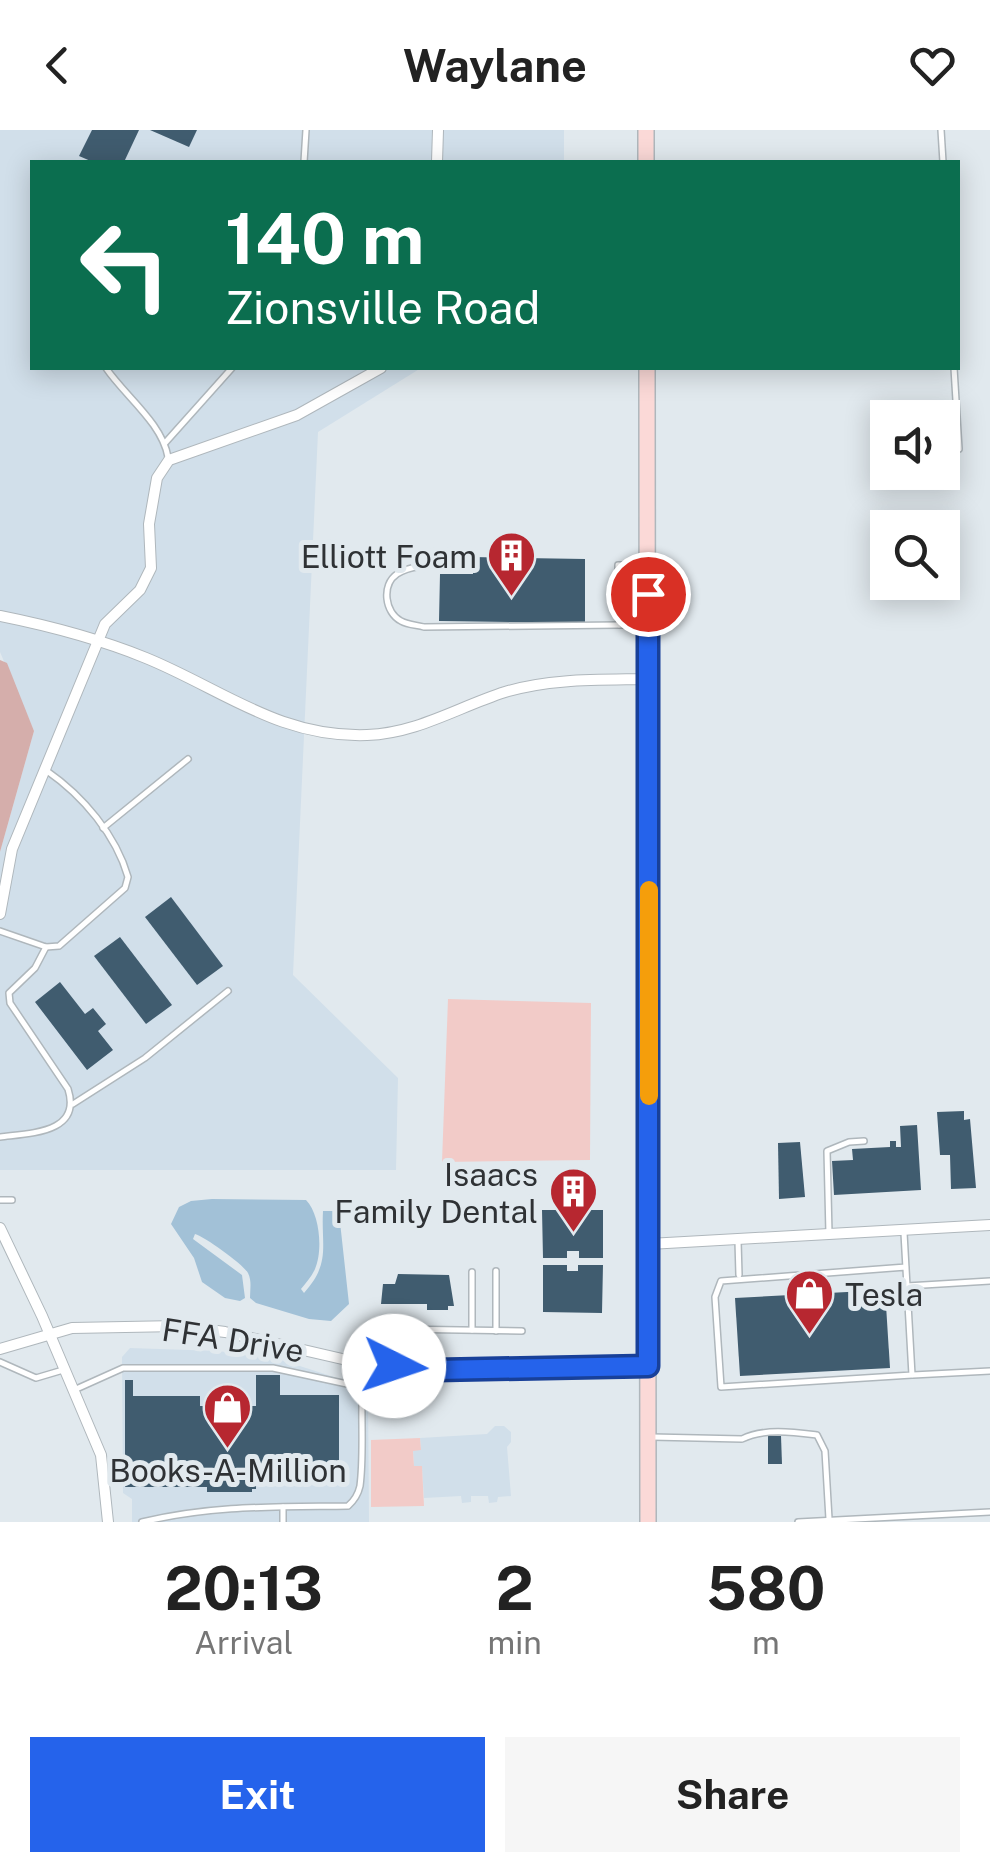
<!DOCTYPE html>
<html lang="en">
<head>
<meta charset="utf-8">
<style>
	body { margin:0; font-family:"Public Sans",sans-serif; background:#f6f6f6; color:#222; height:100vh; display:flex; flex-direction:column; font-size:38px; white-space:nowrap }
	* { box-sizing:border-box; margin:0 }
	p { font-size:32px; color:#767676 }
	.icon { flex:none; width:55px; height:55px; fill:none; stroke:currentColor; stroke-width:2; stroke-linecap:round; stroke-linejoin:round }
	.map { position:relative; height:1392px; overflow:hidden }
	.details { display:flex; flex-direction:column; background:#fff; flex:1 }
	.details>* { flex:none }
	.banner { position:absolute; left:30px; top:30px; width:930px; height:210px; border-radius:0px; box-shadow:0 5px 25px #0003; background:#0b6e4f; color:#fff; overflow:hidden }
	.tools { position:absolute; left:870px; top:270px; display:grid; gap:20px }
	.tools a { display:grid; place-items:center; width:90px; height:90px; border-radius:0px; background:#fff; box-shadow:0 5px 25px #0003; font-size:50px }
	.pin { position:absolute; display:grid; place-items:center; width:85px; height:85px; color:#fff; margin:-42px; border:5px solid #fff; border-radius:50%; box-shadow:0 2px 10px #0007 }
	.me { position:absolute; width:110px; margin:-55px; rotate:94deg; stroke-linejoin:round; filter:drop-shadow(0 0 8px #0008) }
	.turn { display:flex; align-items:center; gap:35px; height:210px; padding:0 30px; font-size:45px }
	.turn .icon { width:130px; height:130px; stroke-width:2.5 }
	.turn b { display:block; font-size:70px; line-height:85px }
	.eta { display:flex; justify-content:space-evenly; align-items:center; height:170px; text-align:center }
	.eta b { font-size:60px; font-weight:700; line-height:70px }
	.action { display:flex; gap:20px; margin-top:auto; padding:20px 30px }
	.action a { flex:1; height:115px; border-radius:0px; background:#2563eb; color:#fff; font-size:40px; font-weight:700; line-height:115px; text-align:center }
	.action a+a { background:#f6f6f6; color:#222 }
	header { display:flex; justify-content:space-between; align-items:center; height:130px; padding:0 30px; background:#fff; font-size:45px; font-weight:700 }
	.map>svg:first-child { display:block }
	.built { fill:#d1dfea }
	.green { fill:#f2cbc8 }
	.forest { fill:#d5aeab }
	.water { fill:#a2c1d7 }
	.building { fill:#405c6f }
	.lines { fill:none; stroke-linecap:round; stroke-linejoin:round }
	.lane-casing { stroke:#afb7bc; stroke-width:8 }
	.street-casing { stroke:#afb7bc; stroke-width:12 }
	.secondary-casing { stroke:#afb7bc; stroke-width:18 }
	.lane { stroke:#fff; stroke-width:5 }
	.street { stroke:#fff; stroke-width:10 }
	.secondary { stroke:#fbd9d7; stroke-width:15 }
	.route-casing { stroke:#184099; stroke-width:25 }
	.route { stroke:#2563eb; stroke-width:18 }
	.slow { stroke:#f59e0b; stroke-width:18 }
	.labels { text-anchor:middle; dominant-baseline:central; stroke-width:10; stroke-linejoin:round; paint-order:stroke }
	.poi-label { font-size:32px; fill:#2f3235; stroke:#e1e9ee; text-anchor:end }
	.street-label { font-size:32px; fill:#2f3235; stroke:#e1e9ee }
</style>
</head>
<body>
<header><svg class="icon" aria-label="back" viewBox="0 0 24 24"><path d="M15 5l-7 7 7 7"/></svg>Waylane<svg class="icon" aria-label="heart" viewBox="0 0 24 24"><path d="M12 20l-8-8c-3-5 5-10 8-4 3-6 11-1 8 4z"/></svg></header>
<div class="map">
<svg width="990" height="1392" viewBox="0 0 990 1392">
	<rect width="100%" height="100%" fill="#e1e9ee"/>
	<g class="built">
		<path d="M0,0H564V32H32V238H421L318,302L293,845L398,948L396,1040H0V722L34,601L0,522Z"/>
		<path d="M130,1218L218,1221L275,1228L368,1258L369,1392H132V1369L123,1363L122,1227Z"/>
		<path d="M495,1296H504L511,1302V1312L507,1317L511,1366L498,1367L497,1372L489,1373L488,1366H471V1372L462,1373L461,1366L424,1368L422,1337H414L413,1320H421L420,1308L487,1304Z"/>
	</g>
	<g class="green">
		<path d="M448,869L591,873L590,1030L442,1032Z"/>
		<path d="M420,1308L421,1320L413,1321L414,1336H422L424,1376L371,1377V1310Z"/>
	</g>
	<path class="forest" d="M0,530L7,533L34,601L0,722Z"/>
	<path class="water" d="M212,1069L306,1070C320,1084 323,1121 315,1139C312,1146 306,1153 301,1159L304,1163C331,1133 321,1116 323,1081H335L340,1092L349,1174L331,1191L309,1189L256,1173L250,1168C250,1160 252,1151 248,1143C243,1134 205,1107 195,1104L193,1109L242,1145L245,1168L240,1171L225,1168L202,1152L194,1128L171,1094L179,1077L191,1071Z"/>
	<g class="building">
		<path d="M92,0H139L124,32H93L79,26Z"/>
		<path d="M150,0H197L189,17Z"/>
		<path d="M472,427L585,429V493L439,491L440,444H473Z"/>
		<path d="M171,767L223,836L197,855L145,787Z"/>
		<path d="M120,807L172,875L146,894L94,826Z"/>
		<path d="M60,852L85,884L93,878L106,894L98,901L113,920L87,940L35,872Z"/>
		<path d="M964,981V990L970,989L976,1058L951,1059L950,1025H940L937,982Z"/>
		<path d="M917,995L921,1060L834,1065L832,1031L853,1030L852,1019L890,1017V1011H896V1017H901L900,996Z"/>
		<path d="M800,1012L805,1067L779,1069L778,1013Z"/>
		<path d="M542,1080H567V1087H578V1080H603V1128H579V1121H567V1128H543Z"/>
		<path d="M543,1135H567V1141H578V1135H603L602,1183L543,1182Z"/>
		<path d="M398,1144L449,1145L454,1176H448V1180H427V1174H381L383,1154H395Z"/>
		<path d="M885,1160L890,1238L740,1246L735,1168Z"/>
		<path d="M256,1245H280V1265H339V1352H308V1355L256,1352V1359H252V1362H207V1357H125V1250H133V1266H200V1276H256Z"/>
		<path d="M768,1306H781L782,1334H768Z"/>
	</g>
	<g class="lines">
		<defs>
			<g id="lane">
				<path d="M941,0L943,32"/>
				<path d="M304,32L306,0"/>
				<path d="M106,238C125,266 162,293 168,327"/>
				<path d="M954,238L959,319"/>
				<path d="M165,313L232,238"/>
				<path d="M460,435C442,436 413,433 397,444C381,455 385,483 401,491C408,495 417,495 424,497L619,495"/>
				<path d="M645,435H618L619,495H646"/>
				<path d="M103,698L188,629"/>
				<path d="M0,801L46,817L59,816L125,758L128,747C116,705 83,666 47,641"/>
				<path d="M73,974L145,928L228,861"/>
				<path d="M0,1007C31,1003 82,1003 68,959L10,873L9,863L35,838L46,817"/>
				<path d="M0,1070H12"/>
				<path d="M904,1103L912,1245L721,1257L715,1167L721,1151L906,1137"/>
				<path d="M829,1104L827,1021L849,1012L864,1011"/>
				<path d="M738,1111L739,1145"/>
				<path d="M496,1141V1201"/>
				<path d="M472,1142V1200"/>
				<path d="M907,1156L990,1151"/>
				<path d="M0,1232L36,1248L63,1240"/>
				<path d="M394,1234L395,1199L522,1201"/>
				<path d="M913,1245L990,1241"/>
				<path d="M74,1260L123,1238H273L361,1257"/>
				<path d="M652,1307L742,1309C764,1298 793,1302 817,1305L825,1321L829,1389"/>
				<path d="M142,1392C213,1375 276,1377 348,1376C355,1370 358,1365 360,1356C365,1317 359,1275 364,1234"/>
				<path d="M283,1392V1377"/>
				<path d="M798,1392L990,1382"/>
			</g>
			<g id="street">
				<path d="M437,32L438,0"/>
				<path d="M0,486C50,496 99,509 146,528C222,559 279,608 367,605C418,603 458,577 505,562C551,548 602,550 649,549"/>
				<path d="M0,784L12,719L105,494L140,460L151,438L149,394L157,348L169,330L297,285L381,238"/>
				<path d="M0,1098L42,1186L101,1325L108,1392"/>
				<path d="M649,1114L990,1095"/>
				<path d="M0,1219L72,1198L178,1196L225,1202L364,1234L436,1240L648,1235"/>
			</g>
			<g id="secondary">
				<path d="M646,0V32"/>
				<path d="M647,238L648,1392"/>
			</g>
		</defs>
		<use href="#lane" class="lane-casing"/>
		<use href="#street" class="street-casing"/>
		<use href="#secondary" class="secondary-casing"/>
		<use href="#lane" class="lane"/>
		<use href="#street" class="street"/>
		<use href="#secondary" class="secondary"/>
	</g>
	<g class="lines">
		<defs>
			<path id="route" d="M394,1236L436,1240L648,1236V464"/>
		</defs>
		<use href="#route" class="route-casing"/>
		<use href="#route" class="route"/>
		<path class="slow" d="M649,760V966"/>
	</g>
	<defs>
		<symbol id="building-pin" viewBox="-11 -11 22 30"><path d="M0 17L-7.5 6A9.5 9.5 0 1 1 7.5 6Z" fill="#b72730" stroke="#e1e9ee"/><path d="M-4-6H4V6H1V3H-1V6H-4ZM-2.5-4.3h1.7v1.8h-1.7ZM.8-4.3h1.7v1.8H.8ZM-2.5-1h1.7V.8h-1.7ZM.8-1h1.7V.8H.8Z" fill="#fff"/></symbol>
		<symbol id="shop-pin" viewBox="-11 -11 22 30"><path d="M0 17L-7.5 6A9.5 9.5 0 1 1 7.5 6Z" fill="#b72730" stroke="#e1e9ee"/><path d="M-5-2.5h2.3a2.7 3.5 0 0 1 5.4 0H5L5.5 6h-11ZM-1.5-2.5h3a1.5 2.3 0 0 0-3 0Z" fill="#fff"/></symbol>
	</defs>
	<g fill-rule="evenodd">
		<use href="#building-pin" x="484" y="398" width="55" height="75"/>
		<use href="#building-pin" x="546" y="1034" width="55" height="75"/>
		<use href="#shop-pin" x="782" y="1136" width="55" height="75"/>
		<use href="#shop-pin" x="200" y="1250" width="55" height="75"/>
	</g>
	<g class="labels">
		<g class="poi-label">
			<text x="477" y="426">Elliott Foam</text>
			<text x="538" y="1044">Isaacs<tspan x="538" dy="37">Family Dental</tspan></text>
			<text x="845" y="1164" text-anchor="start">Tesla</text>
			<text x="228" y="1340" text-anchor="middle">Books-A-Million</text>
		</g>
		<g class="street-label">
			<text transform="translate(233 1210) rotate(9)">FFA Drive</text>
		</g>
	</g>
</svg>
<div class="tools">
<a><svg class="icon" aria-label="sound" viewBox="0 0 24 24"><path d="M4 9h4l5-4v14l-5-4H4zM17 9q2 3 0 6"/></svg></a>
<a><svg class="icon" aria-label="search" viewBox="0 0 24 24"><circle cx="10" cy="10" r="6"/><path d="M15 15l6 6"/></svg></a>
</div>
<div class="pin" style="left:648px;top:464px;background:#d93025"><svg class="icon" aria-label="arrive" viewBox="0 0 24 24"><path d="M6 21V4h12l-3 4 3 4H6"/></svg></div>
<svg class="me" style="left:394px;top:1236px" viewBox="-20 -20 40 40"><circle r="19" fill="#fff"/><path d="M0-13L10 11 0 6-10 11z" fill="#2563eb"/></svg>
<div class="banner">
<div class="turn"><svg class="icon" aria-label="left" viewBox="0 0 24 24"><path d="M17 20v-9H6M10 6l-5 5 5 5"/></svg><div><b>140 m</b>Zionsville Road</div></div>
</div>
</div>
<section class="details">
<div class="eta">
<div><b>20:13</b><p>Arrival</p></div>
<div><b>2</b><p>min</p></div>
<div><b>580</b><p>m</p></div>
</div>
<div class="action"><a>Exit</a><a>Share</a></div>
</section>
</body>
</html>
